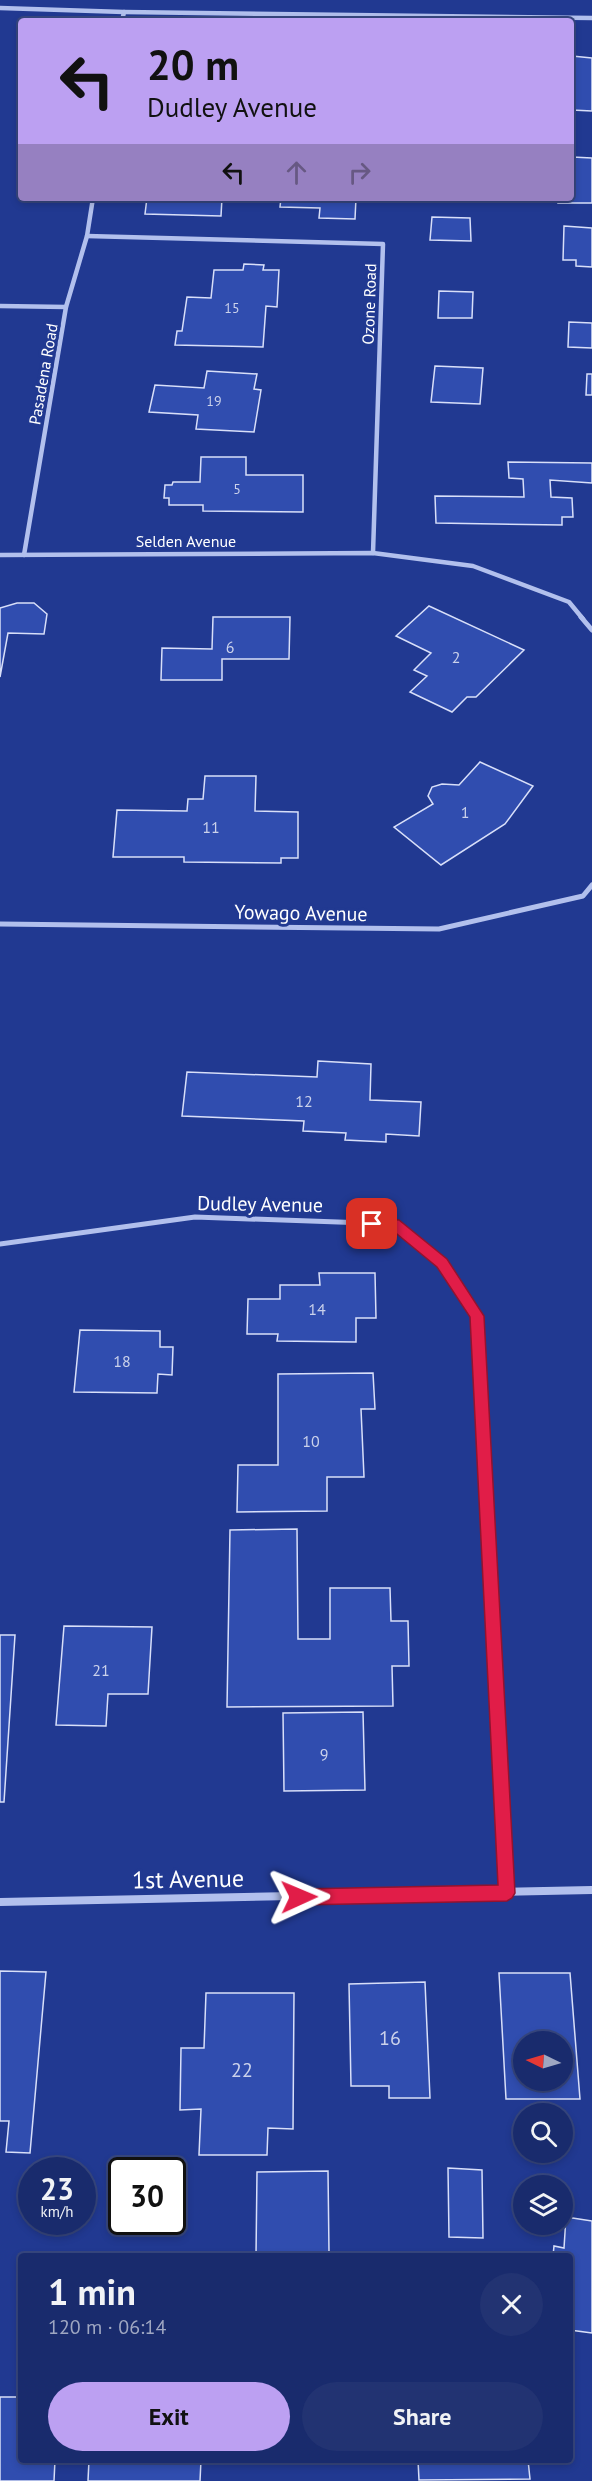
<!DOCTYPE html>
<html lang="en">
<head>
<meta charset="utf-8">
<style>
	body { margin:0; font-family:"PT Sans",sans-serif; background:#223372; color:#f1f3f6; height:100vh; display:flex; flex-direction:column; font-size:22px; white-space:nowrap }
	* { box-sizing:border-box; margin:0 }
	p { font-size:20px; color:#9fa7c2 }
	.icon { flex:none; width:33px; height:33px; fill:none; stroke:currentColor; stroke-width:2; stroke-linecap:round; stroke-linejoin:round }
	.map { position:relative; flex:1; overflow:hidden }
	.sheet { position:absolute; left:18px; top:2253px; width:555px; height:210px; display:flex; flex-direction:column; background:#192b6d; border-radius:6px; box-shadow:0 3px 9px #0003,0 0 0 2px #374780 }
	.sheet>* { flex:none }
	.hud { position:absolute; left:18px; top:18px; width:556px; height:183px; border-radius:6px; box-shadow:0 3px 9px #0003,0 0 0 2px #374780; background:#bca0f2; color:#111; overflow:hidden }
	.needle { width:39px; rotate:275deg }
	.fabs { position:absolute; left:513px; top:2031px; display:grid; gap:12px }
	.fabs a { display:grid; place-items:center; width:60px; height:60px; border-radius:50%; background:#192b6d; box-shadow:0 3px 9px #0003,0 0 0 2px #374780; font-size:30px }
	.speed { position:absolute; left:18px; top:2157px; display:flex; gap:12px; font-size:30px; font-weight:700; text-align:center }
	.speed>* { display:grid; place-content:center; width:78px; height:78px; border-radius:50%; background:#192b6d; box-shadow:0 3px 9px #0003,0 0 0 2px #374780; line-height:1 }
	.speed small { font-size:15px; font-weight:400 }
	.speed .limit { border:3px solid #111; border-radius:9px; background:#fff; color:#111 }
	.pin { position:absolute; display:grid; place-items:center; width:51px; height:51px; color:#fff; margin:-26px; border-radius:12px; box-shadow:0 3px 9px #0006 }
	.me { position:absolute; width:66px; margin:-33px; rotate:89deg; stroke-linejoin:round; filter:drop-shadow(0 0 4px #0008) }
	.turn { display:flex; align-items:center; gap:21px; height:126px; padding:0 30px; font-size:27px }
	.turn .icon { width:78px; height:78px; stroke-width:2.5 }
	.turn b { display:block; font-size:42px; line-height:51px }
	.lanes { display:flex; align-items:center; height:57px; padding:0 30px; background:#0003; justify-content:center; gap:30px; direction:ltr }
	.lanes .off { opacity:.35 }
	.round { display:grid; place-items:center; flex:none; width:63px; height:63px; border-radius:32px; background:#223372 }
	.summary { display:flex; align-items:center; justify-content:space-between; height:102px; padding:0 30px }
	h1 { font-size:36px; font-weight:800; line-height:45px }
	.action { display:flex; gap:12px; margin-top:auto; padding:12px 30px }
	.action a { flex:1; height:69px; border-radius:36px; background:#bca0f2; color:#111; font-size:24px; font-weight:800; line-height:69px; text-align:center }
	.action a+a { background:#223372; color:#f1f3f6 }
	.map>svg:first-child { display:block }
	.building { fill:#304daf; stroke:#d8dff9; stroke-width:1.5; fill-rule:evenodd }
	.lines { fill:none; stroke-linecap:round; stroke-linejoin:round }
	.street-far2 { stroke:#b2c0ed; stroke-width:4.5 }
	.street-far1 { stroke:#b2c0ed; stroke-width:5 }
	.street { stroke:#b2c0ed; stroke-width:8 }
	.route { fill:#e11d48; stroke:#92132f; stroke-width:1.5 }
	.labels { text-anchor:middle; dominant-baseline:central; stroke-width:6; stroke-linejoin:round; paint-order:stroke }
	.far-number-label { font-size:14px; fill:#cbd2eb }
	.far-street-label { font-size:16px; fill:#fff; stroke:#213991 }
	.number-label { font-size:16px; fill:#cbd2eb }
	.street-label { font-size:20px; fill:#fff; stroke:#213991 }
	.near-number-label { font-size:20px; fill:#cbd2eb }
	.near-street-label { font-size:24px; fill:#fff; stroke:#213991 }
</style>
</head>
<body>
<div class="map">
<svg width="592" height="2481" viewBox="0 0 592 2481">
	<rect width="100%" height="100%" fill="#213991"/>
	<g class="building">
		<path d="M572,56L592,58V111L572,110Z"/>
		<path d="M572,157L592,158V203H558V198H572Z"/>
		<path d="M147,198H222L221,216L145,214Z"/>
		<path d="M281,198H356L355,219L319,218L320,208L280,207Z"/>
		<path d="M432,217L470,218L471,241L430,240Z"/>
		<path d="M564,226L592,228V267L576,266V260H563Z"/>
		<path d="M244,264L264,265L263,270H279L277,307L266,306L263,347L175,345L177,331H182L187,297L211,298L214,270H243Z"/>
		<path d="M439,291L473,292L472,318H438Z"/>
		<path d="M569,322L592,323V348L568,347Z"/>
		<path d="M435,366L483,368L480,404L431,402Z"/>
		<path d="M207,371L257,374L254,389L261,390L254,432L196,429L198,415L149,412L155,385L204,388Z"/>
		<path d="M587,374H592V395H586Z"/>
		<path d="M201,457H246V475H303V512L203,511V505H169V498H164L165,485H172L173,482H200Z"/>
		<path d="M508,462L592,463V483L550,480L551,497L572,498L573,517H562V525L436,523L435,496L524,497L523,479L509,478Z"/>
		<path d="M17,603H34L47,614L44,634L8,633L0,677V608Z"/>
		<path d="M429,606L524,650L476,697H467L452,712L410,692L427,676L414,670L431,653L396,636Z"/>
		<path d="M213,617H290L289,659H222V680H161L162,648L212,649Z"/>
		<path d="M480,762L533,786L505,824L441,865L394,827L433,804L428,796L432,787L442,784L459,785Z"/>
		<path d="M205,776H256L255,811L298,812V858H281V863L184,862V857H113L117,810L187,811L188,799H203Z"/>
		<path d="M318,1061L371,1064L370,1100L421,1102L419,1136L386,1134V1142L345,1140L346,1133L303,1131L304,1121L182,1116L187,1072L317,1077Z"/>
		<path d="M319,1273H375L376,1318H356V1342L277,1341L278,1334H247L248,1299H280V1285H320Z"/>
		<path d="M80,1330L160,1331V1347H173L172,1375L158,1374L157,1393L74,1392Z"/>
		<path d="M373,1373L375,1409H361L364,1477H327V1511L237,1512L238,1465H278V1374Z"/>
		<path d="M297,1529L298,1639H330V1588H390L391,1621H408L409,1666H392L393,1706L227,1707L230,1530Z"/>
		<path d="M64,1626L152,1627L148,1694H108L106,1726L56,1725Z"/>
		<path d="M0,1635H15L4,1802H0Z"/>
		<path d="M363,1712L365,1790L284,1791L283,1713Z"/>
		<path d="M0,1971L46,1972L30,2153L6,2152L9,2121H0Z"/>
		<path d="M499,1973H570L580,2099H506ZM524,2042H562V2080H524Z"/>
		<path d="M425,1982L430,2098H389V2086H351L349,1984Z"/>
		<path d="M206,1993H294L293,2129L268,2128L267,2155H199L201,2109L180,2110L181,2048H204Z"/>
		<path d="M448,2168L482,2170L483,2238L449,2237Z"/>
		<path d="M328,2171L329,2252H372V2256H256L257,2172Z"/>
		<path d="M566,2217L592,2221V2333L570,2330V2256H553L554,2246L564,2248Z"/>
		<path d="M0,2397H21V2460H55L54,2481H0Z"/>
		<path d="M89,2460H201L200,2481H88Z"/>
		<path d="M418,2460H528L530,2479L419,2480Z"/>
	</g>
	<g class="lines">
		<g class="street-far2">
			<path d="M0,8L124,12L592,18"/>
			<path d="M122,21L124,12"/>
			<path d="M87,236L383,244L373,553"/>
			<path d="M0,306L66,307"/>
			<path d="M0,555L373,553L473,566L569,602L583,619"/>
			<path d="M24,555L66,307L87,236L93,198"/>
		</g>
		<g class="street-far1">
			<path d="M581,617L592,630"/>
			<path d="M0,924L439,929L583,896L592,885"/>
			<path d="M0,1244L195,1217L394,1224L442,1263L477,1316L483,1426"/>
		</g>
		<g class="street">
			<path d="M483,1425L507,1893"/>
			<path d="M0,1902L592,1890"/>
		</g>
	</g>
	<path class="route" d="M372,1218L399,1220L447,1259L484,1316L515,1893L512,1898L507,1901L299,1905L294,1902L291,1897L294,1891L299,1889L498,1885L470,1317L437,1267L392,1230L367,1227L366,1224Z"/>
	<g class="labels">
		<g class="far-number-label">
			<text x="232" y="308">15</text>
			<text x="214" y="401">19</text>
			<text x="237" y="489">5</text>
		</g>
		<g class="far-street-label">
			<text transform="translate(369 304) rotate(-88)">Ozone Road</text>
			<text transform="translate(43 374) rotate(-80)">Pasadena Road</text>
			<text x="186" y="541">Selden Avenue</text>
		</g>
		<g class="number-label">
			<text x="230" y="647">6</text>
			<text x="456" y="657">2</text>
			<text x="465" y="812">1</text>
			<text x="211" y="827">11</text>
			<text x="304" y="1101">12</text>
			<text x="317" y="1309">14</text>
			<text x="122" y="1361">18</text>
			<text x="311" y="1441">10</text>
			<text x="101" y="1670">21</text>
			<text x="324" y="1754">9</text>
		</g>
		<g class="street-label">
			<text transform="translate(301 913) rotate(1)">Yowago Avenue</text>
			<text transform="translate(260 1204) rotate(1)">Dudley Avenue</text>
		</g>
		<g class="near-number-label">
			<text x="390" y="2038">16</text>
			<text x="242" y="2070">22</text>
		</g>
		<g class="near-street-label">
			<text transform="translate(188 1879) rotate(-1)">1st Avenue</text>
		</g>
	</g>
</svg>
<div class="fabs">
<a><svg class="needle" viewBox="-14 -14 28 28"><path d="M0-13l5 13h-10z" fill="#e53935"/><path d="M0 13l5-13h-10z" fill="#9fa7c2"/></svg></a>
<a><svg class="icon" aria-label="search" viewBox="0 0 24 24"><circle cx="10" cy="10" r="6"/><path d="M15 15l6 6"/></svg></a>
<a><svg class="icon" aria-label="layers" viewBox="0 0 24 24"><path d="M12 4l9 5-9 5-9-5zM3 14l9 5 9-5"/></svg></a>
</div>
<div class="speed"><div>23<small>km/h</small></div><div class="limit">30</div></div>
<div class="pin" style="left:372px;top:1224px;background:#d93025"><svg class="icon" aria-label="arrive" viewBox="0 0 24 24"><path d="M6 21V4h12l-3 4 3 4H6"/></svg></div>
<svg class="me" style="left:299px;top:1897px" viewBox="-20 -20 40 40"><path d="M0-17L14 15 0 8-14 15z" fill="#e11d48" stroke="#fff" stroke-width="4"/></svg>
<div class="hud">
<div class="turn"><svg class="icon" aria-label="left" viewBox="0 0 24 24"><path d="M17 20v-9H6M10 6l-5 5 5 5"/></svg><div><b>20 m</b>Dudley Avenue</div></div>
<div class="lanes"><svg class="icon" aria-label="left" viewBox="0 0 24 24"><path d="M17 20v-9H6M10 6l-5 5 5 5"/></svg><svg class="icon off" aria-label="ahead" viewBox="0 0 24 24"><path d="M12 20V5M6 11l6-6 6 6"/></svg><svg class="icon off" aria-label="right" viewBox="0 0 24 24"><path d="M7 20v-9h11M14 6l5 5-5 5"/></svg></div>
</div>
<section class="sheet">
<div class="summary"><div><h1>1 min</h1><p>120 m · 06:14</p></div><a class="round"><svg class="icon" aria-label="close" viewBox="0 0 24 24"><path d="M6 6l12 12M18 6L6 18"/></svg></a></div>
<div class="action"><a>Exit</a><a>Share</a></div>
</section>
</div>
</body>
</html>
